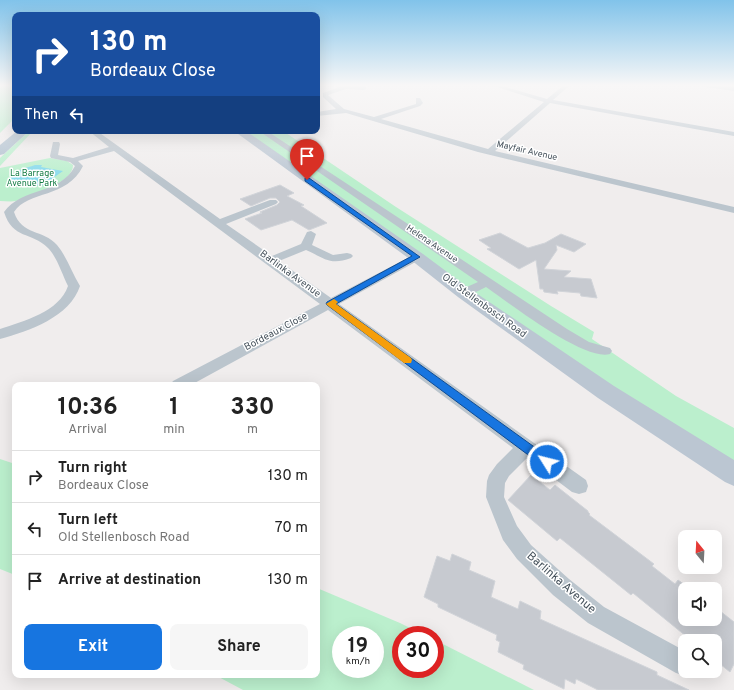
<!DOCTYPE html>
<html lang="en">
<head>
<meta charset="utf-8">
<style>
	body { margin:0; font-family:Overpass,sans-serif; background:#f6f6f6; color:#222; height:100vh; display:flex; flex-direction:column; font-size:15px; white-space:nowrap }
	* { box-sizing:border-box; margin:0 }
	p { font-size:13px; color:#767676 }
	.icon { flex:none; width:22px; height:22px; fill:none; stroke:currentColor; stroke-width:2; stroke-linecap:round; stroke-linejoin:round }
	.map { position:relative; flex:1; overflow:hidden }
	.drawer { position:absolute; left:12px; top:382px; width:308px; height:296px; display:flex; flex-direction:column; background:#fff; border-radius:8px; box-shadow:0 4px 16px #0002 }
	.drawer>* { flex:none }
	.banner { position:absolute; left:12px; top:12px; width:308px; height:122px; border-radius:8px; box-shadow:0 4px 16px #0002; background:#1a4fa0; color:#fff; overflow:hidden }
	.needle { width:26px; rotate:342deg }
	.tools { position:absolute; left:678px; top:530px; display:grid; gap:8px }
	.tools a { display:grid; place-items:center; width:44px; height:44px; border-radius:8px; background:#fff; box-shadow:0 4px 16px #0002; font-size:20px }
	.speed { position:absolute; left:332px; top:626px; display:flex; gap:8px; font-size:20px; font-weight:700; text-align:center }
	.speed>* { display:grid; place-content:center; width:52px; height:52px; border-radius:50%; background:#fff; box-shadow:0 4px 16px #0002; line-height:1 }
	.speed small { font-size:10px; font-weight:400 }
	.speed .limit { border:6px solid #d22; background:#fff; color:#111 }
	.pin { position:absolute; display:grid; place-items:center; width:34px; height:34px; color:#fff; margin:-41px -17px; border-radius:50% 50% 50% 0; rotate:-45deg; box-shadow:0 0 4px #0007 }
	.pin .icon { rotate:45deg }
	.me { position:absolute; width:44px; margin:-22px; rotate:306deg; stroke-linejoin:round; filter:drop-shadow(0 0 3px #0008) }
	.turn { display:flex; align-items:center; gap:14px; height:84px; padding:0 12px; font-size:18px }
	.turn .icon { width:52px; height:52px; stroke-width:2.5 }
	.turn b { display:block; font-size:28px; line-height:34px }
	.then { display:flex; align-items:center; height:38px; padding:0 12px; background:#0003; gap:8px; font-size:15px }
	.eta { display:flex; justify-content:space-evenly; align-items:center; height:68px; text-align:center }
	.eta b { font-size:24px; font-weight:700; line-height:28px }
	.button { display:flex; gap:8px; margin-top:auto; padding:8px 12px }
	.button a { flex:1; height:46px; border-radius:8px; background:#1775e0; color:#fff; font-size:16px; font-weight:700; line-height:46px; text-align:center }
	.button a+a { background:#f6f6f6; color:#222 }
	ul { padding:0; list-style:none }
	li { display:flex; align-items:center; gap:12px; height:52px; padding:0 12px; border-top:1px solid #e0e0e0 }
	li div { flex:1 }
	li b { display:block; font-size:15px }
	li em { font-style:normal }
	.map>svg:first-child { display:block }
	.green { fill:#bbefcd; fill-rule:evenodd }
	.water { fill:#87daec }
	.building { fill:#c7cad0; stroke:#d1d4d9 }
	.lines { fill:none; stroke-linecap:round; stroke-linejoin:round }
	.street { fill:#bbc5cd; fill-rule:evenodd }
	.secondary { fill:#bbc6d2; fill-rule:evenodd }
	.primary { fill:#adbecd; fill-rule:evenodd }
	.route { fill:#1775e0; stroke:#0f4c92 }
	.slow { fill:#f59e0b }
	.labels { text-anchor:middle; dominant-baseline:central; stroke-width:3; stroke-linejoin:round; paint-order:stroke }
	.far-street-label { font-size:9px; fill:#45515b; stroke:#fff }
	.far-park-label { font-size:9px; fill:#167d46; stroke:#fff }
	.street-label { font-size:10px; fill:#45515b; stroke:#fff }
	.near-street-label { font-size:12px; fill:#45515b; stroke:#fff }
</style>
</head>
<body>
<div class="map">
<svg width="734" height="690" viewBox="0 0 734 690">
	<rect width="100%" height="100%" fill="#f0eded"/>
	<g class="green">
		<path d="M0,85H15V118L0,133Z"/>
		<path d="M29,131H33L0,166V158Z"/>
		<path d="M245,131H283L396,207L551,306L594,332L592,339L676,396L734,428V463L635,406Z"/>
		<path d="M50,158L67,161L73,165C74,182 29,198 16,201C11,202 5,201 0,201V168Z"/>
		<path d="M0,459L15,464V575L0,569Z"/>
		<path d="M317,588L400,623L424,635H401V669H435V640L534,690H243L215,675H317ZM341,635H375V669H341Z"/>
	</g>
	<path class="water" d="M35,165H42L41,167L63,171L53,178L46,185L23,186L10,183L9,180C13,171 26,168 35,165Z"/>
	<g class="building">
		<path d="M280,185L294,193L287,196L304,205L301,206L327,223L309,230L292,220L261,230L245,219L262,213L260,212L277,205L280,202L276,198H270L251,206L240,199Z"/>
		<path d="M500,233L528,248L545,243L561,234L586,244L574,252L556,245L557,250L544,269L571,271L564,277L591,279L597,298L581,296L580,293L557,291L558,294L544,292L543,289H540L536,260L519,269L487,249L491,248L479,240Z"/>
		<path d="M531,475L550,490L555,485L588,511V512L590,514L589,515L654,564L652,566L675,584L678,580L685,585V619H715V607L734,622V664L730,672L715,660V641H692L633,593L631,595L560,538L557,541L508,500Z"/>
		<path d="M452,554L471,562L469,570L495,581L491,597L518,609L520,601L541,611L540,619L657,672V675L689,690H598L576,679L575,684L565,679L564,689L523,669L524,665L498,652L500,642L496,640L497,635L438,607V604L424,597L437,556L450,561Z"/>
	</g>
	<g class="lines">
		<g class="street">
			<path d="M345,85L364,86L367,88L364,90L346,89L328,95L344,109L374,117L416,104V98H420L423,103L420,106L381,119L488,149L544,102L491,85H499L547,99L564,85H570L553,100L734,132V136L550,103L495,151L734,207V213L478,152L346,113L317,116V112L336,109L323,97V93Z"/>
			<path d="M703,85L734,87V91L706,87Z"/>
			<path d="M89,131H97L220,219L270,200H276L278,202L276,204L226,224L272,256L301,244L307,232L311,231L316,234L312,245L333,255L347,253L351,254L353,256L351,258C330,266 324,258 306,250L279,261L331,298L413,255H421L423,257L421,259L339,304L586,480L588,486L586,492L579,494L572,492L527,458L509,476L505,483L504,497L517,526L531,545L569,579L604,607L685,651V671H694V673L685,676L676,673L588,623L553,595L517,559L503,540L486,497L487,481L489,475L497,464L513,448L328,310L191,385H170L173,381L320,304L114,151L78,161L83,166C67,199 28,190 14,212C22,236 43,229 57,245C67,257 72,273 80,286C70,317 29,331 0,339V329C24,321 59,312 68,286C62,274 57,257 48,248C31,231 13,240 4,212C22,187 60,195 75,166L70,162L51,158L50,156L53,142H59L60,144L58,155L73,158L109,147Z"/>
			<path d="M259,131H267L567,329L589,342L610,348L612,351L610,354C585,362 509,303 486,287L468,296H460L458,293L460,290L478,282Z"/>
		</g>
		<path class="secondary" d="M234,131H246L423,254L470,289L614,386L734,460V486L725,482L598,398L458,297L411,260Z"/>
		<path class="primary" d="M17,131H29L4,154L0,155V145Z"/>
	</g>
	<linearGradient id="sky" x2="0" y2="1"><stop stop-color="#81c3ea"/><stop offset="0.47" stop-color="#f8f7f7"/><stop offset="1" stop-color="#f8f7f7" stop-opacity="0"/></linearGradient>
	<rect width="734" height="181" fill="url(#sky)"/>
	<path class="route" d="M305,178H309L420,257L336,304L551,459L553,462L551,466L547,467L543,466L327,305L326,304L327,302L412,256L305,181Z"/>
	<path class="slow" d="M334,299L338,302L336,304L411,358L412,360L411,363H404L327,305L326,304Z"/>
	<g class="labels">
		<g class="far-street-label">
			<text transform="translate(527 151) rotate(13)">Mayfair Avenue</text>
			<text transform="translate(432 244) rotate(34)">Helena Avenue</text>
		</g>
		<g class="far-park-label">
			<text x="32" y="173">La Barrage<tspan x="32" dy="10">Avenue Park</tspan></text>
		</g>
		<g class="street-label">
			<text transform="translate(290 274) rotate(36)">Barlinka Avenue</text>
			<text transform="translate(484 306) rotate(36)">Old Stellenbosch Road</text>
			<text transform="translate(276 332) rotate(-28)">Bordeaux Close</text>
		</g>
		<g class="near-street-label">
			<text transform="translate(561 583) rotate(41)">Barlinka Avenue</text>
		</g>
	</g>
</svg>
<div class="tools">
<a><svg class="needle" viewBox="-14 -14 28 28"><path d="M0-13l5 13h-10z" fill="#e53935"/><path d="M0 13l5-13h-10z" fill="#767676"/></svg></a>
<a><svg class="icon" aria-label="sound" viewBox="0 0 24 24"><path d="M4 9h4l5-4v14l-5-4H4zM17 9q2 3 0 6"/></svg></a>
<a><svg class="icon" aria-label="search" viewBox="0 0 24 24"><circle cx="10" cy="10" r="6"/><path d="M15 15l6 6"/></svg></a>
</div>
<div class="speed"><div>19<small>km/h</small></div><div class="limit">30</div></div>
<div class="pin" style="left:307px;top:180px;background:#d93025"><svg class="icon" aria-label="arrive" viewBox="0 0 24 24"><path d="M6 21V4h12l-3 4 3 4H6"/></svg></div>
<svg class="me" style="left:547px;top:462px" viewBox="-20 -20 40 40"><circle r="17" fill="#1775e0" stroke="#fff" stroke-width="3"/><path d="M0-11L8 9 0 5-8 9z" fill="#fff"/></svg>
<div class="banner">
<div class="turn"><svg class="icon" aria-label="right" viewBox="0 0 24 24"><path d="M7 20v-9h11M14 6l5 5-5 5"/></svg><div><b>130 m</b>Bordeaux Close</div></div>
<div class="then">Then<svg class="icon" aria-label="left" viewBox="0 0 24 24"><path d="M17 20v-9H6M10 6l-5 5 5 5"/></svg></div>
</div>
<section class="drawer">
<div class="eta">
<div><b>10:36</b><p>Arrival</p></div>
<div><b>1</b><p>min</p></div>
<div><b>330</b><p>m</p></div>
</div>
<ul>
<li><svg class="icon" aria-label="right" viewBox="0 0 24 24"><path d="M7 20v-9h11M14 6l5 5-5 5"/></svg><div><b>Turn right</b><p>Bordeaux Close</p></div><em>130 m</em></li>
<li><svg class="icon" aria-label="left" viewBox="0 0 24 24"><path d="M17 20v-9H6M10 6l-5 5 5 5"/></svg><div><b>Turn left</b><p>Old Stellenbosch Road</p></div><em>70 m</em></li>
<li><svg class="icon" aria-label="arrive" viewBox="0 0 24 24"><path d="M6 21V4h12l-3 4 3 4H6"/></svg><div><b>Arrive at destination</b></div><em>130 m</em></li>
</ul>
<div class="button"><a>Exit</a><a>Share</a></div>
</section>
</div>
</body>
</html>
